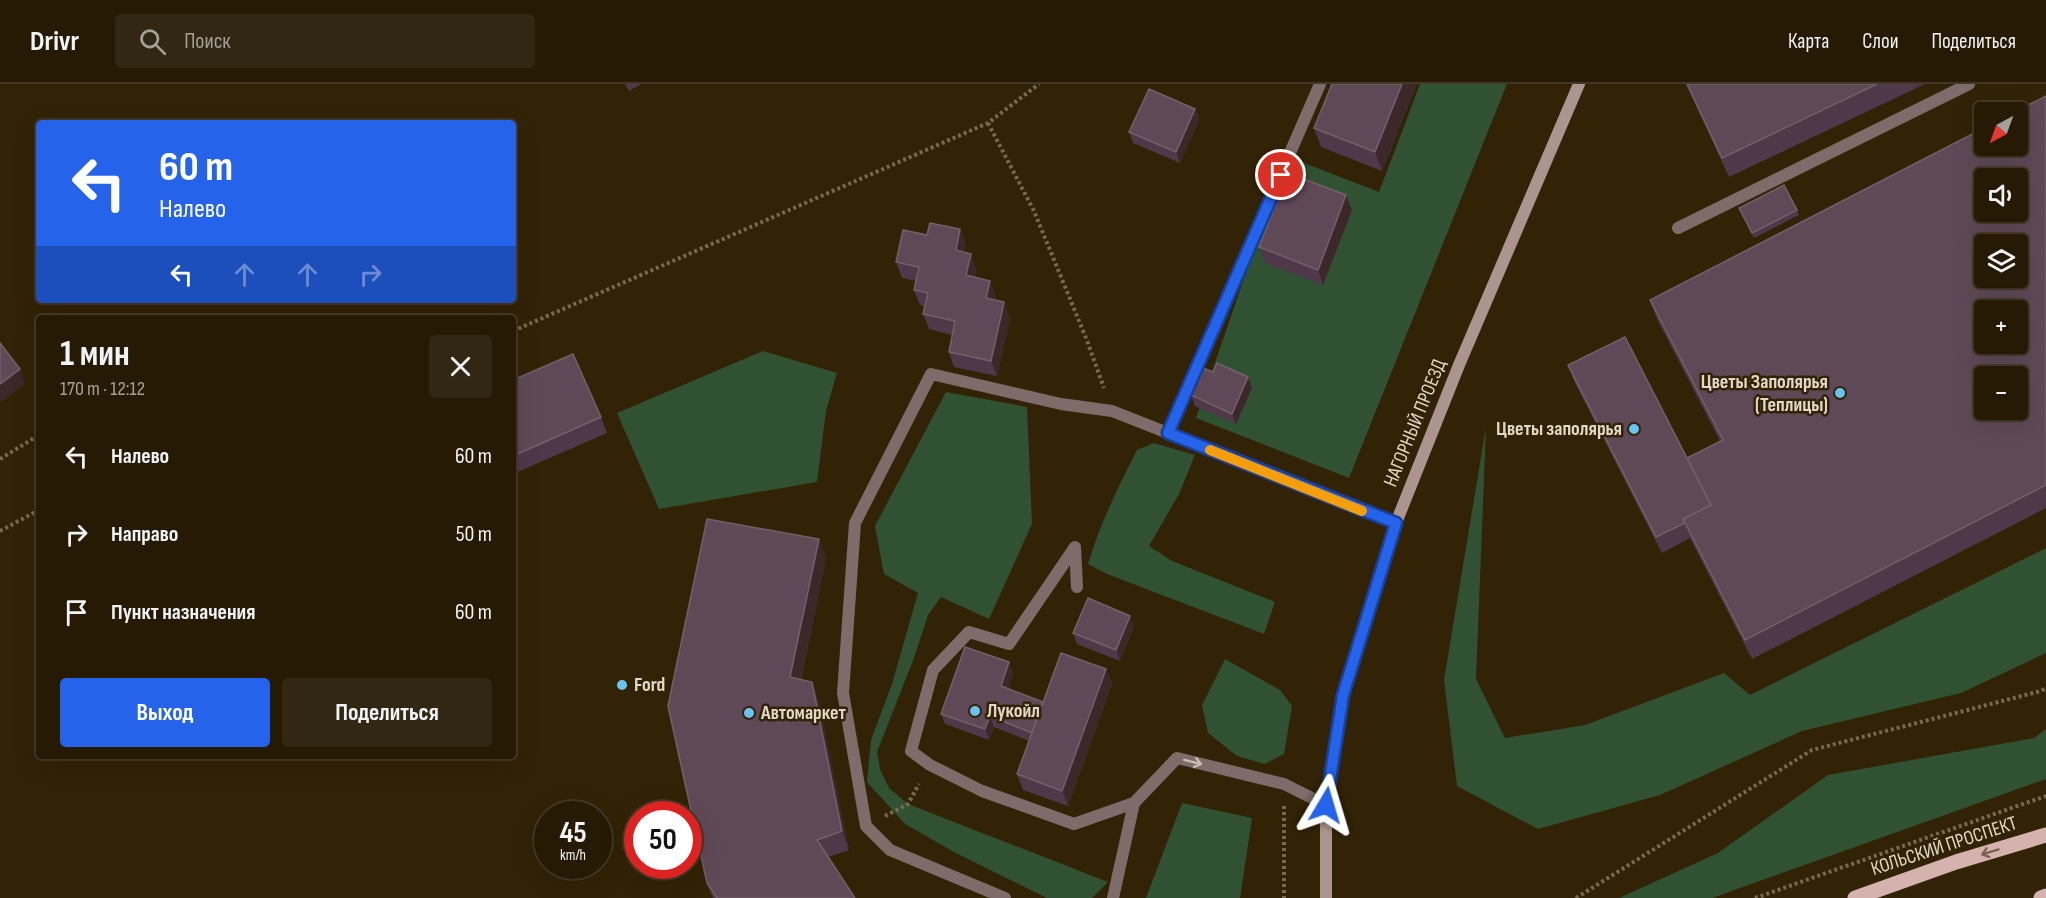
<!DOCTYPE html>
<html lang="ru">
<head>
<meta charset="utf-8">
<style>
	body { margin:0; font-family:"Sofia Sans Condensed",sans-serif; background:#322713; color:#f1f3f6; height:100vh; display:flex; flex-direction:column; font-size:22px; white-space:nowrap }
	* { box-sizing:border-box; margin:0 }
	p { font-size:20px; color:#a4a19a }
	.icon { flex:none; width:33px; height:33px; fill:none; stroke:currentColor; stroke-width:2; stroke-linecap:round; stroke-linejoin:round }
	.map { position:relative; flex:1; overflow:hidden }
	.side { position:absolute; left:36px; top:231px; width:480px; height:444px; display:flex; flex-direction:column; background:#261a04; border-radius:6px; box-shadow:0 6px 24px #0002,0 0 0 2px #423826 }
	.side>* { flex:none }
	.top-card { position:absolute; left:36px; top:36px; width:480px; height:183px; border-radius:6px; box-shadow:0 6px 24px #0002,0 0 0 2px #423826; background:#2563eb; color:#fff; overflow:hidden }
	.needle { width:39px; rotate:221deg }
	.fabs { position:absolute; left:1974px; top:18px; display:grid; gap:12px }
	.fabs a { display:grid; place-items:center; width:54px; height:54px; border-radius:6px; background:#261a04; box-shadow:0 6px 24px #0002,0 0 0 2px #423826; font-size:30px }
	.speed { position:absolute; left:534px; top:717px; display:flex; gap:12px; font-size:30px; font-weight:700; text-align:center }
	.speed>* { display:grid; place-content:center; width:78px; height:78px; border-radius:50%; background:#261a04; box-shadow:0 6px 24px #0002,0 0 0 2px #423826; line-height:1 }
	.speed small { font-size:15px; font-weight:400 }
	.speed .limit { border:9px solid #d22; background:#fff; color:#111 }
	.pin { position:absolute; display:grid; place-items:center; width:51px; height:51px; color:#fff; margin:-26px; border:3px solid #fff; border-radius:50%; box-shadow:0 2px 6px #0007 }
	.me { position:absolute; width:66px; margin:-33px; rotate:7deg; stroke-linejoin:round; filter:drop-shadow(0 0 4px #0008) }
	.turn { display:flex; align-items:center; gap:21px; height:126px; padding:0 24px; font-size:27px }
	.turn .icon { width:78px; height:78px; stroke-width:2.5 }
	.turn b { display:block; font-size:42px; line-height:51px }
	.lanes { display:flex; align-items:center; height:57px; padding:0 24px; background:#0003; justify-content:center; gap:30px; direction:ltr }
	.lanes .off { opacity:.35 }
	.round { display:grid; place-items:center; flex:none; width:63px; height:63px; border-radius:6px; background:#322713 }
	.overview { display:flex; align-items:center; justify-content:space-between; height:102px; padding:0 24px }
	h1 { font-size:36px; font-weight:700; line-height:45px }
	.action { display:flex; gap:12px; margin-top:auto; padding:12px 24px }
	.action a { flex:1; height:69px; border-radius:6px; background:#2563eb; color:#fff; font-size:24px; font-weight:700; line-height:69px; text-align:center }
	.action a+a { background:#322713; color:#f1f3f6 }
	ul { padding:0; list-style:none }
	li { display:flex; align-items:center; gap:18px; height:78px; padding:0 24px }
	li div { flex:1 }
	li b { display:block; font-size:22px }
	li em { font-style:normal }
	header { display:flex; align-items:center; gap:36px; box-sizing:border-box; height:84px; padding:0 30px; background:#261a04; border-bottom:2px solid #423826 }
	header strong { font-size:28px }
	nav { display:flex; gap:33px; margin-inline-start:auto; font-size:21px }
	.search { width:420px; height:54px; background:#322713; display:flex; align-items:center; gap:15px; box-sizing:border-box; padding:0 21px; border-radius:6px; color:#a4a19a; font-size:22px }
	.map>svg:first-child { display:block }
	.green { fill:#305132 }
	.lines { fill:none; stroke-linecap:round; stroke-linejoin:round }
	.path { stroke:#776a52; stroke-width:4; stroke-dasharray:3 3; stroke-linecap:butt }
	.lane { stroke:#7d6c69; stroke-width:12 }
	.secondary { stroke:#ae948f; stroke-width:12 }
	.primary { stroke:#d5b2ad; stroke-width:15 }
	.wall { fill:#4f384a }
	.shaded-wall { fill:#3d2829 }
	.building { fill:#5f4957; stroke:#736069; stroke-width:1.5; fill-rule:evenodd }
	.oneway { stroke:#c9bdb0 }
	.oneway2 { stroke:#7b6351 }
	.route-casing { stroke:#184099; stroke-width:15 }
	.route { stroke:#2563eb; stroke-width:10 }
	.slow { stroke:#f59e0b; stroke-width:10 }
	.poi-dot { fill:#69c3f1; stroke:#322306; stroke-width:2 }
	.labels { text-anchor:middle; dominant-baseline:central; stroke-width:5; stroke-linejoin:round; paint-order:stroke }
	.poi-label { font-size:20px; font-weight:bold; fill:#e2d8c8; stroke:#322306; text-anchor:start }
	.street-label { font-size:20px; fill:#e2d8c8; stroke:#322306 }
</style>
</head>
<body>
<header>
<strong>Drivr</strong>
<div class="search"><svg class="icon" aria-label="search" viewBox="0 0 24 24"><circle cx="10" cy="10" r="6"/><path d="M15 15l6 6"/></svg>Поиск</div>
<nav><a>Карта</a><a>Слои</a><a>Поделиться</a></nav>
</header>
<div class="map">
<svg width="2046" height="814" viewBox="0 0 2046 814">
	<rect width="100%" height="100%" fill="#322306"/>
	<g class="green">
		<path d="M1420,0H1507L1349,394L1196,334L1286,72L1379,108Z"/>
		<path d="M763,267L837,289L826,327L817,398L659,425L617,329Z"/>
		<path d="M946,308L1027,323L1032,440L989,535L941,513L928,531L914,574L877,668L880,685L889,704L908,720L1108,798L1092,814H1047L954,768L905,740L867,698L871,656L892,600L918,509L884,490L875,442Z"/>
		<path d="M1486,343L1476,595L1505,654L1585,641L1724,589L1750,611L2046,464V569L1961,609L1802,647L1660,711L1538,745L1457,702L1444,596Z"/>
		<path d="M1154,359L1195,371L1179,410L1149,462L1172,477L1275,518L1264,550L1107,490L1088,480C1100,440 1118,403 1137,366Z"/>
		<path d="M1225,575L1280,606L1292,622L1284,670L1265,680L1237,672L1208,649L1202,621Z"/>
		<path d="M2046,645V695L1712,814H1619L1718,769L1828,691L2034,654Z"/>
		<path d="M1182,719L1252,734L1240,814H1146Z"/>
	</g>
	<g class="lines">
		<g class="path">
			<path d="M988,39L1034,127L1086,254L1104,304"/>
			<path d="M513,247L988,39L1039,0"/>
			<path d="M0,375L39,351"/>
			<path d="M0,447L39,426"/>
			<path d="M1284,722V814"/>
			<path d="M885,732L908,720L919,700"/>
			<path d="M1576,814L1812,666L2041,607L2046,604"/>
			<path d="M1755,814L2046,712"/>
		</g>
		<g class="lane">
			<path d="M1678,144L1969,0"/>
			<path d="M1168,349L1320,0"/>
			<path d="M1077,503L1075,463L1009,560L969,548L933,586L911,667L930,681L982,707L1074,740L1134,719L1177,674L1284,700L1326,721"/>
			<path d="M1005,814L890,766L866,742L843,609L855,439L931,290L1061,320L1112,327L1396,439"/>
			<path d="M1113,814L1134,719"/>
		</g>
		<path class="secondary" d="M1326,814V721L1343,611L1396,439L1459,281L1579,0"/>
		<g class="primary">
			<path d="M1855,814L1956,778L2046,751"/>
			<path d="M2041,814L2046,812"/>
		</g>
	</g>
	<g class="wall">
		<path d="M625,0H641L629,7Z"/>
		<path d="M1332,0H1417L1382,87L1321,63L1314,44Z"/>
		<path d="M1686,0H1925L1729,93Z"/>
		<path d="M2046,12V424L1752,575L1690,454L1662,469L1574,297L1568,281L1687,374L1720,357L1657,235L1650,216Z"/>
		<path d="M1195,25L1199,36L1180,79L1133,59L1129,48Z"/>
		<path d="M1739,124L1797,126L1799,131L1754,154Z"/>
		<path d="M1352,126L1323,201L1265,179L1259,163Z"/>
		<path d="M960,145L966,161L964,168L976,185L975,193L996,212L995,216L1010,234L997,292L954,283L949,268L952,251L929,245L923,230L925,223L920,221L914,206L916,197L902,194L896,178Z"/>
		<path d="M513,296L601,333L607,349L513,390Z"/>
		<path d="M1252,304L1236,340L1195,322L1191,311Z"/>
		<path d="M819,455L826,474L801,596L819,618L849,766L828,773L855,814H713L707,799Z"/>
		<path d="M1134,542L1120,577L1077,560L1073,549Z"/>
		<path d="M1106,585L1112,600L1068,722L1023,706L1017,690L1029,657L994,643L989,656L945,640L941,630L1013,589L1008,605L1043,618Z"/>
	</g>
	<g class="shaded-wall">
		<path d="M1402,0H1417L1382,87L1375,68Z"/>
		<path d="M1195,25L1199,36L1180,79L1176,68Z"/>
		<path d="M1346,111L1352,126L1323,201L1318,186Z"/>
		<path d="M960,145L966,161L961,182L956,166Z"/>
		<path d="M971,170L976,185L972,207L966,191Z"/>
		<path d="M990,197L996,212L992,230L986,214Z"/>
		<path d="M1004,218L1010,234L997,292L991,277Z"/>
		<path d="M20,285L25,300L0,319V300Z"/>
		<path d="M1248,293L1252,304L1236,340L1232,330Z"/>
		<path d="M819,455L826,474L797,613L790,593Z"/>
		<path d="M1130,532L1134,542L1120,577L1116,566Z"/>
		<path d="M1009,578L1013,589L1005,613L1001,602Z"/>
		<path d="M1106,585L1112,600L1068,722L1062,707Z"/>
		<path d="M812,598L819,618L849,766L842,747Z"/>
		<path d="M990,632L994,643L989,656L985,645Z"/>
	</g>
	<g class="building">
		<path d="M1332,0H1402L1375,68L1314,44Z"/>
		<path d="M1687,0H1877L1722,74Z"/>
		<path d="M1149,5L1195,25L1176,68L1129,48Z"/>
		<path d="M2046,12V401L1745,556L1683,435L1711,421L1687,374L1723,356L1650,216L1984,44V62H2018V28H2014ZM1984,94H2018V128H1984ZM1984,160H2018V194H1984ZM1984,226H2018V260H1984ZM1984,292H2018V326H1984Z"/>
		<path d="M1288,89L1346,111L1318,186L1259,163Z"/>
		<path d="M1784,101L1797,126L1752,149L1739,124Z"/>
		<path d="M930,139L960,145L956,166L971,170L966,191L990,197L986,214L1004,218L991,277L949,268L955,237L923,230L928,209L914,206L919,183L896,178L903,146L927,151Z"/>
		<path d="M1625,253L1711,421L1683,435L1685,439L1656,453L1568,281Z"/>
		<path d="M0,259L20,285L0,300Z"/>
		<path d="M573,270L601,333L513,372V296Z"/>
		<path d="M1217,279L1248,293L1232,330L1191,311L1203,284L1213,288Z"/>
		<path d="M707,435L819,455L790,593L812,598L842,747L817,756L855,814H717L707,799L668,622Z"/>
		<path d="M1088,514L1130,532L1116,566L1073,549Z"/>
		<path d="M965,563L1009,578L1001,602L1043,618L1032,649L990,632L985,645L941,630Z"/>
		<path d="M1061,569L1106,585L1062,707L1017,690Z"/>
	</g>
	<defs><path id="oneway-shaft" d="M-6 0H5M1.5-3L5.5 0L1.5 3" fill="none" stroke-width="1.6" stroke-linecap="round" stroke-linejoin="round" transform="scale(1.5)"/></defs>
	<use class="oneway" href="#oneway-shaft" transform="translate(1193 678) rotate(14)"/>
	<use class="oneway2" href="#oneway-shaft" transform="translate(1990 768) rotate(163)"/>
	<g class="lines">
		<defs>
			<path id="route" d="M1281,91L1168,349L1396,439L1343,611L1326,721"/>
		</defs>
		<use href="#route" class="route-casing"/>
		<use href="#route" class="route"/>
		<path class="slow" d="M1210,366L1362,427"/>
	</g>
	<g class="poi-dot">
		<circle cx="1840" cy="309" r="6"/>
		<circle cx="1634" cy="345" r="6"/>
		<circle cx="622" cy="601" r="6"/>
		<circle cx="975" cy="627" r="6"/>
		<circle cx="749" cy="629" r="6"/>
	</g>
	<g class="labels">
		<g class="poi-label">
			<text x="1828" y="298" text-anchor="end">Цветы Заполярья<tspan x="1828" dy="23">(Теплицы)</tspan></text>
			<text x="1622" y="345" text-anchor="end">Цветы заполярья</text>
			<text x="634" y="601">Ford</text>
			<text x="987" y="627">Лукойл</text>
			<text x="761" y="629">Автомаркет</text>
		</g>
		<g class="street-label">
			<text transform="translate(1415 339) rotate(-68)">НАГОРНЫЙ ПРОЕЗД</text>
			<text transform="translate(1944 762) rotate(-18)">КОЛЬСКИЙ ПРОСПЕКТ</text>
		</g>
	</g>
</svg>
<div class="fabs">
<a><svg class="needle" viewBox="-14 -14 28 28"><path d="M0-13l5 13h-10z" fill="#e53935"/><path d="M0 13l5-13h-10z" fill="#a4a19a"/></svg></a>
<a><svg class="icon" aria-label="sound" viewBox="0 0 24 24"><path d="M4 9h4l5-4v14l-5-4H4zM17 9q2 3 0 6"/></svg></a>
<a><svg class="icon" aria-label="layers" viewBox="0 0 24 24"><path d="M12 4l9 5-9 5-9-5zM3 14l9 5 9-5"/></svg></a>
<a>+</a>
<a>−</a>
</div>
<div class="speed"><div>45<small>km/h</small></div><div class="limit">50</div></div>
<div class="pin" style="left:1281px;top:91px;background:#d93025"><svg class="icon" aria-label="arrive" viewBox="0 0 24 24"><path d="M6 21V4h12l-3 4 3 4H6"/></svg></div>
<svg class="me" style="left:1326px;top:721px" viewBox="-20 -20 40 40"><path d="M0-17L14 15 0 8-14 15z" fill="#2563eb" stroke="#fff" stroke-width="4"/></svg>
<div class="top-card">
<div class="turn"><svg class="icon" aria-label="left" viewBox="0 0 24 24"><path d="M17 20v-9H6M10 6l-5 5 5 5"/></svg><div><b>60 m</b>Налево</div></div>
<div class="lanes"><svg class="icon" aria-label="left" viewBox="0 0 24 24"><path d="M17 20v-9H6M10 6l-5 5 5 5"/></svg><svg class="icon off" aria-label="ahead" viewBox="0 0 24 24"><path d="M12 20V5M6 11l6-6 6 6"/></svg><svg class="icon off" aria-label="ahead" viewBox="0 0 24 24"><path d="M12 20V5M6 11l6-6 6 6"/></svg><svg class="icon off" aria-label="right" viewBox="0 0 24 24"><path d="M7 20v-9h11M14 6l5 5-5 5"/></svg></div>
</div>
<section class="side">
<div class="overview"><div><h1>1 мин</h1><p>170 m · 12:12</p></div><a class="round"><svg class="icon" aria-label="close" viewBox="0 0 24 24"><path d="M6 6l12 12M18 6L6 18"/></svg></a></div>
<ul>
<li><svg class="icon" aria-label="left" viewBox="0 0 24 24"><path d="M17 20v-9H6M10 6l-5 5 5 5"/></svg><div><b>Налево</b></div><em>60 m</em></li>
<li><svg class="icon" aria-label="right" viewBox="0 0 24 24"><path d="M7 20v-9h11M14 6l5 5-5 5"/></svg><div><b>Направо</b></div><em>50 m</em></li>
<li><svg class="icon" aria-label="arrive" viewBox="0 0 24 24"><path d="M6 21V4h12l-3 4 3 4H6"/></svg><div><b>Пункт назначения</b></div><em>60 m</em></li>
</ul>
<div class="action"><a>Выход</a><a>Поделиться</a></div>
</section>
</div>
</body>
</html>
